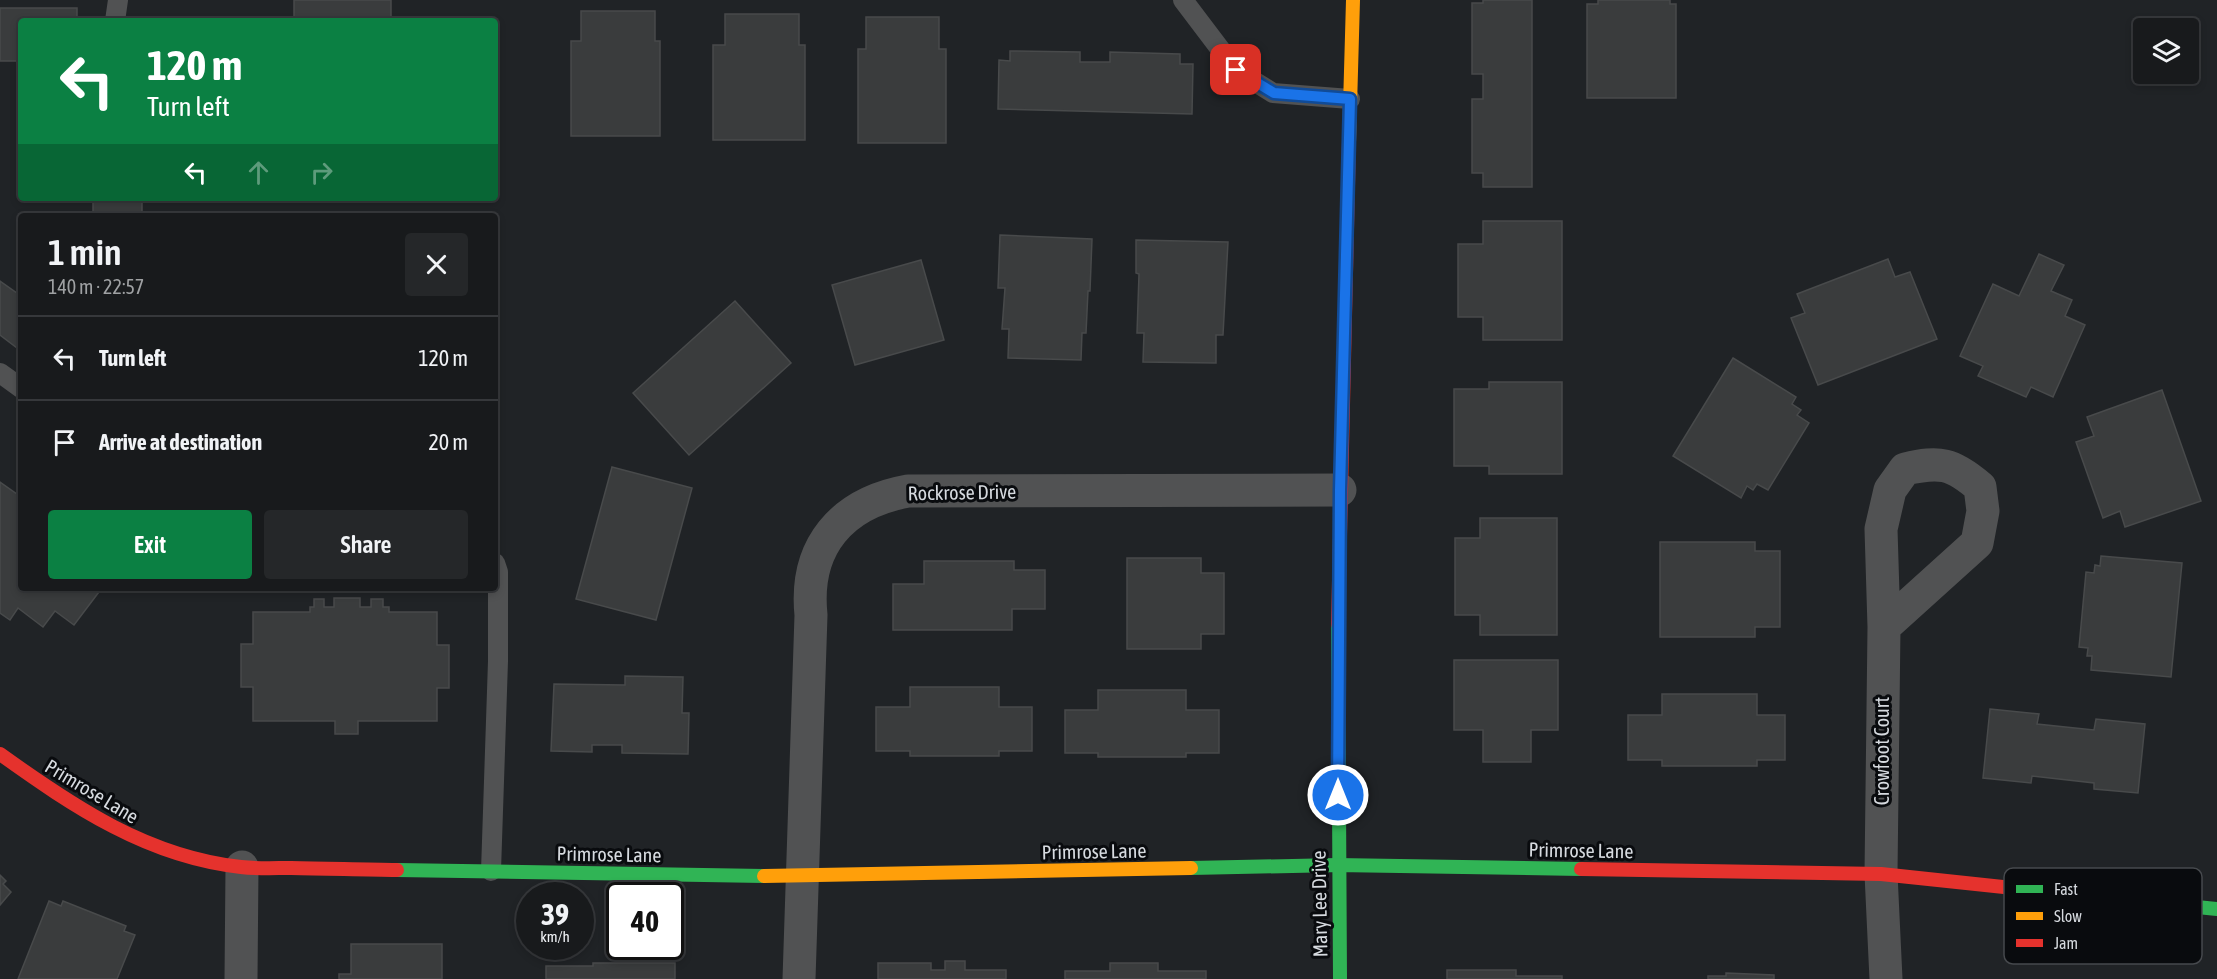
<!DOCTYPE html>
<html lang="en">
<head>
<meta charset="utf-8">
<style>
	body { margin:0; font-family:"Asap Condensed",sans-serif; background:#252729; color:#f1f3f6; height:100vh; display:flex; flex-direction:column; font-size:22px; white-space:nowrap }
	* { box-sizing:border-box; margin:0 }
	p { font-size:20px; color:#9fa1a3 }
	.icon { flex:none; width:33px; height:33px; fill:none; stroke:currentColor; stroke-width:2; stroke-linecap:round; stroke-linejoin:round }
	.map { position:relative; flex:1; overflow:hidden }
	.panel { position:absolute; left:18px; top:213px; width:480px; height:378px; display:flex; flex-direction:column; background:#181a1c; border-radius:6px; box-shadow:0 3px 9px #0003,0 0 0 2px #36383b }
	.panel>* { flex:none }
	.hud { position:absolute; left:18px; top:18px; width:480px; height:183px; border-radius:6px; box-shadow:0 3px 9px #0003,0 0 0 2px #36383b; background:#0b8043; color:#fff; overflow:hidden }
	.buttons { position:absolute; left:2133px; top:18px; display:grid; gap:12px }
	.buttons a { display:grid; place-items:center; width:66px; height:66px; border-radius:6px; background:#181a1c; box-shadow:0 3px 9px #0003,0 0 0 2px #36383b; font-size:30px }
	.speed { position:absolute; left:516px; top:882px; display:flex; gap:12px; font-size:30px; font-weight:700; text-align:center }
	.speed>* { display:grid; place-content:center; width:78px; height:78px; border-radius:50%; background:#181a1c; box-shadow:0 3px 9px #0003,0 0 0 2px #36383b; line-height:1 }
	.speed small { font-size:15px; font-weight:400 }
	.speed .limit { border:3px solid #111; border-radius:9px; background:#fff; color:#111 }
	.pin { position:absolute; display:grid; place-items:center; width:51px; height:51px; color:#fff; margin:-26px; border-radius:12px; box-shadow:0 3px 9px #0006 }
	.me { position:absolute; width:66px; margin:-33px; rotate:0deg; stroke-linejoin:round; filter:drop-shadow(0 0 4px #0008) }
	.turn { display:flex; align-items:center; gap:21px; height:126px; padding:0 30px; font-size:27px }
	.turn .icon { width:78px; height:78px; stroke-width:2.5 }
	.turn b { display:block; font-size:42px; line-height:51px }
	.lanes { display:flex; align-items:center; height:57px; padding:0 30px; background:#0003; justify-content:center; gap:30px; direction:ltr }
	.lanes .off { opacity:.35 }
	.round { display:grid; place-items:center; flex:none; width:63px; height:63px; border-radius:6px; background:#252729 }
	.headline { display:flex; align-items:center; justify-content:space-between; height:102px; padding:0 30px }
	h1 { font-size:36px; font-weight:600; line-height:45px }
	.primary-button { display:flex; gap:12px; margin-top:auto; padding:12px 30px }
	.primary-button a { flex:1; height:69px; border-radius:6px; background:#0b8043; color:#fff; font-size:24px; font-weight:600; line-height:69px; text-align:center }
	.primary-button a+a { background:#252729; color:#f1f3f6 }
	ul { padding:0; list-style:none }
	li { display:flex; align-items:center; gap:18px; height:84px; padding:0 30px; border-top:2px solid #36383b }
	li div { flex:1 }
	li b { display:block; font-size:22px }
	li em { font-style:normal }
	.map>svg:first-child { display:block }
	.building { fill:#3a3c3d; stroke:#484a4b; stroke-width:1.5 }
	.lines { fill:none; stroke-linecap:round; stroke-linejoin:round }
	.lane { stroke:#515253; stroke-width:20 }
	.street { stroke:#515253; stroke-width:33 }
	.fast { stroke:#30b455; stroke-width:14 }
	.slow { stroke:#ff9f0a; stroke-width:14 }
	.jam { stroke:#e5322d; stroke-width:14 }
	.route-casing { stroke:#114b97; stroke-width:15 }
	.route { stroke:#1a73e8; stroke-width:10 }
	.labels { text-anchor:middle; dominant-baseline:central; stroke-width:6; stroke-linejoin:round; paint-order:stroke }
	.street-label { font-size:20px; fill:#d6dadf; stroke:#090b0e }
	.key { fill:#090b0e; stroke:#46494d; stroke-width:1.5 }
	.key-label { font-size:16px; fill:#d6dadf }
</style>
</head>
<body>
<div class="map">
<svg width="2217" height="979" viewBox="0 0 2217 979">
	<rect width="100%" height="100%" fill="#202326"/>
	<g class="building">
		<rect x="294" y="0" width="97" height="21"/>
		<path d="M1483,0H1532V187H1483V173H1472V99H1483V74H1472V3H1483Z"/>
		<path d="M1598,0H1670V4H1676V98H1587V4H1598Z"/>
		<path d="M0,8H77V21H21V61H0Z"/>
		<path d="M581,11H655V41H660V136H571V41H581Z"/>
		<path d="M725,14H799V45H805V140H713V45H725Z"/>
		<path d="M866,17H939V49H946V143H858V49H866Z"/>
		<path d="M1010,51L1080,52V62H1110V52L1180,54V64H1193L1192,114L998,109L999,60L1010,61Z"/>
		<rect x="93" y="198" width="49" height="18"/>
		<path d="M1483,221H1562V340H1483V317H1458V244H1483Z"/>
		<path d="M1000,235L1092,239L1090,291H1088L1086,333H1082L1081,360L1008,358L1009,329H1002L1005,288H998Z"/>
		<path d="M1136,240L1228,242L1223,335H1216V363L1143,362L1144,333H1137L1139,274L1136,273Z"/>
		<path d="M2039,254L2064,265L2051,291L2072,300L2065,316L2085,325L2053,397L2031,387L2026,397L1978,376L1983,366L1960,356L1993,284L2019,296Z"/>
		<path d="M1888,259L1895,277L1910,272L1937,339L1818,385L1791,318L1805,313L1797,294Z"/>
		<path d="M921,260L944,340L855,365L832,285Z"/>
		<path d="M0,281L21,296V351L0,335Z"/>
		<path d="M735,301L791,363L689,455L633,393Z"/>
		<path d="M1733,358L1796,397L1792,404L1801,410L1797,415L1809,423L1768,490L1757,484L1753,490L1747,486L1741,498L1673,456Z"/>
		<path d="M1489,382H1562V474H1489V466H1454V389H1489Z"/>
		<path d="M2162,390L2201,501L2125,527L2120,511L2103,518L2076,442L2094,436L2087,417Z"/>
		<path d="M612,467L692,488L656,620L576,599Z"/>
		<path d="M0,482L21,497V588H102L74,625L55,611L43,627L18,608L10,620L0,613Z"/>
		<path d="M1480,518H1557V635H1480V615H1455V538H1480Z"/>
		<path d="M1660,542H1755V551H1780V627H1755V637H1660Z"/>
		<path d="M2101,556L2182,563L2171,677L2091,670L2092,656H2087L2088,648L2079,647L2086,572L2094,573L2095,565L2100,566Z"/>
		<path d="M1127,558H1201V573H1224V634H1201V649H1127Z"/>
		<path d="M924,561H1014V570H1045V609H1012V630H893V584H924Z"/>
		<path d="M334,598H360V607H371V599H383V607H389V612H437V645H449V688H437V721H358V734H335V721H253V687H241V644H253V612H310V607H314V599H324V607H334Z"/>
		<path d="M1454,660H1558V730H1531V762H1483V730H1454Z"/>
		<path d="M625,676L683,677L682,713H689L688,754L622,753V745H592V752L551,751L554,684L625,685Z"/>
		<path d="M910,687H999V707H1032V751H999V756H910V751H876V707H910Z"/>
		<path d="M1098,690H1186V710H1219V753H1186V757H1098V753H1065V710H1098Z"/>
		<path d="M1662,694H1757V715H1785V760H1757V766H1662V760H1628V715H1662Z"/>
		<path d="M1990,709L2039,714L2037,724L2094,730L2096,719L2145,724L2138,793L2094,789V783L2032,776L2031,783L1983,778Z"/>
		<path d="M0,875L6,881L3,884L11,892L0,905Z"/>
		<path d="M49,901L61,906L63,901L126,926L124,931L135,935L117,979H18Z"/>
		<path d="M351,944H442V979H339V974H351Z"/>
		<path d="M945,961H965V970H1006V979H878V963H931V970H945Z"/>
		<path d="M593,963H675V979H546V966H593Z"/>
		<path d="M1110,963H1158V971H1206V979H1065V971H1110Z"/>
		<path d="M1447,970H1516V976H1562V979H1447Z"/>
		<path d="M1726,973L1774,975V979H1708V976H1726Z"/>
	</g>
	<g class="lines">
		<g class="lane">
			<path d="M1183,0L1236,70L1273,93L1350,99"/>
			<path d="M115,21L118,0"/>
			<path d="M0,373L21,388"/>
			<path d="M491,871L498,661V572L495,563"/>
		</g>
		<g class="street">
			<path d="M1884,627L1977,543L1983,511L1980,487C1952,463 1940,461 1905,469L1890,490L1881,529L1884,627L1881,874L1886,979"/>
			<path d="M241,979L242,867"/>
			<path d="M799,979L811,615C804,546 842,503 908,491L1340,490"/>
		</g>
		<g class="fast">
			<path d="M1338,624L1340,979"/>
			<path d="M1191,868L1337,865L1581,869"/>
			<path d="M397,870L764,876"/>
			<path d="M2079,895L2217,909"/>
		</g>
		<g class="slow">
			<path d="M1349,142L1353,0"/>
			<path d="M764,876L1191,868"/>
		</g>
		<g class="jam">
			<path d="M1338,624L1349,142"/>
			<path d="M0,754C74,807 148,857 241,867C258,869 275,868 291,868C327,869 362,869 397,870"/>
			<path d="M1581,869L1881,874L2079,895"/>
		</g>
	</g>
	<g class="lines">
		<defs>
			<path id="route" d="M1236,70L1274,93L1350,99L1340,490L1338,795"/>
		</defs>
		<use href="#route" class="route-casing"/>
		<use href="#route" class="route"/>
	</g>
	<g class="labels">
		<g class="street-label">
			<text transform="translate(962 492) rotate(-1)">Rockrose Drive</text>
			<text transform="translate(1881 751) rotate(-90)">Crowfoot Court</text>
			<text transform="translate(92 791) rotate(31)">Primrose Lane</text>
			<text transform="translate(1581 850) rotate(1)">Primrose Lane</text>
			<text transform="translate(1094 851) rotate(-1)">Primrose Lane</text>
			<text transform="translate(609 854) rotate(1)">Primrose Lane</text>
			<text transform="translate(1319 904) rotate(-91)">Mary Lee Drive</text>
		</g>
	</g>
	<rect x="2004" y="868" width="198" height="96" rx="9" class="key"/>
	<rect x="2016" y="885" width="27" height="8" fill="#30b455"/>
	<rect x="2016" y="912" width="27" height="8" fill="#ff9f0a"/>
	<rect x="2016" y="939" width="27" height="8" fill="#e5322d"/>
	<g class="key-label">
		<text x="2054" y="895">Fast</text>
		<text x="2054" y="922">Slow</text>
		<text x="2054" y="949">Jam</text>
	</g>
</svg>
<div class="buttons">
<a><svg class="icon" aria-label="layers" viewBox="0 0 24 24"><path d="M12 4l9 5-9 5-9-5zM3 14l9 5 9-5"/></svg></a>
</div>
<div class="speed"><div>39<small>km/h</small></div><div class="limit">40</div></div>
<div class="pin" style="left:1236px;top:70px;background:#d93025"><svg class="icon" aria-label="arrive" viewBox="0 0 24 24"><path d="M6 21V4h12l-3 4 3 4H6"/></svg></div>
<svg class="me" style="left:1338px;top:795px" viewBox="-20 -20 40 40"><circle r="17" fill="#1a73e8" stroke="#fff" stroke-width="3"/><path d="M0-11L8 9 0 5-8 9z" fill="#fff"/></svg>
<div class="hud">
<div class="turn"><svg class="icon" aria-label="left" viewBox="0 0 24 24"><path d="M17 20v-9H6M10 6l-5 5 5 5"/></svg><div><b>120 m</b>Turn left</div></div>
<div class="lanes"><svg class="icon" aria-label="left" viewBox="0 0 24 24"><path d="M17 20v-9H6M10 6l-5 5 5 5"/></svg><svg class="icon off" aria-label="ahead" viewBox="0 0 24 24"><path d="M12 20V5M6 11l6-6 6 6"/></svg><svg class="icon off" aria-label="right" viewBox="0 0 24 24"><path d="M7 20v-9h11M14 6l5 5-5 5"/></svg></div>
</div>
<section class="panel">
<div class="headline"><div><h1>1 min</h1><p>140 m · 22:57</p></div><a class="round"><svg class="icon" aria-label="close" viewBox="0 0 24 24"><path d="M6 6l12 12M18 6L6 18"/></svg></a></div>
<ul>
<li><svg class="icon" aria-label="left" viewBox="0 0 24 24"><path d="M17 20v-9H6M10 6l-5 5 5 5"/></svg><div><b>Turn left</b></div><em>120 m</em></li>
<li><svg class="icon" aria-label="arrive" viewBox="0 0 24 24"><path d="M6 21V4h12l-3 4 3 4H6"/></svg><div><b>Arrive at destination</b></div><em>20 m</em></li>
</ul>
<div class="primary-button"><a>Exit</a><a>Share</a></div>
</section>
</div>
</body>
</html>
